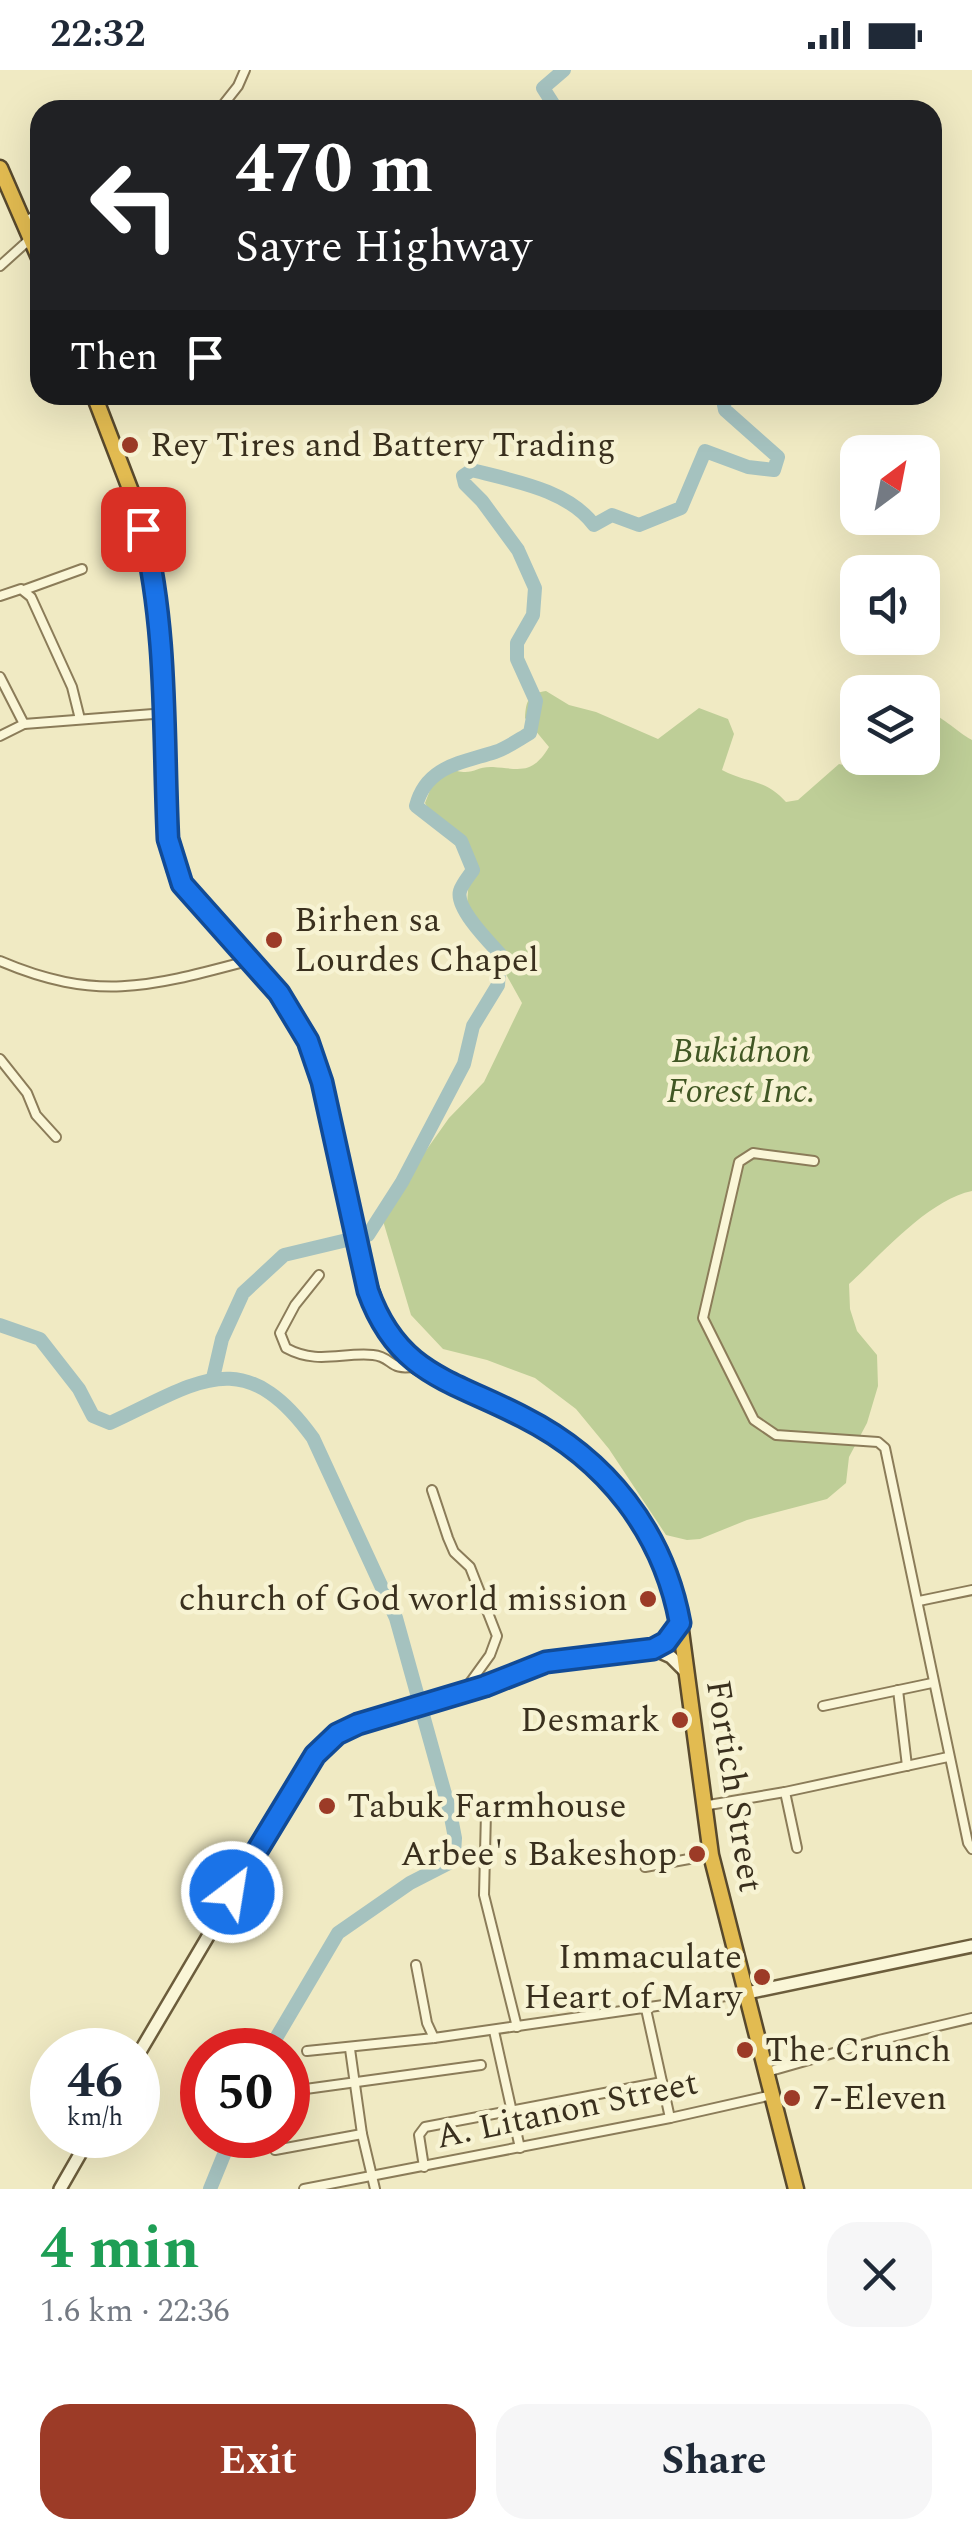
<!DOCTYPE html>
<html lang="en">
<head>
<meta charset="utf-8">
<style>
	body { margin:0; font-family:Spectral,serif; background:#f6f6f7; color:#1f2937; height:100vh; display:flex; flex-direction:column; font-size:38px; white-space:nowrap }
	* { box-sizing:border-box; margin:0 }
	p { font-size:32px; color:#747a83 }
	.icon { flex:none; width:55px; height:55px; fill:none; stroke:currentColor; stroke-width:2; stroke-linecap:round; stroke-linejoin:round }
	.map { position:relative; height:2119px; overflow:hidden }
	.sheet { display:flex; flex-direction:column; background:#fff; flex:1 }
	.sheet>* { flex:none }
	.banner { position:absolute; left:30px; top:30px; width:912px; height:305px; border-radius:30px; box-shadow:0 10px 40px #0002; background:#202124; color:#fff; overflow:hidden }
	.needle { width:65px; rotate:32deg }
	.controls { position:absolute; left:840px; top:365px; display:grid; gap:20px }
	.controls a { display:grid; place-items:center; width:100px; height:100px; border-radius:20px; background:#fff; box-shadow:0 10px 40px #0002; font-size:50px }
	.speed { position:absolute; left:30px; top:1958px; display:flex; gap:20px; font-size:50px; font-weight:700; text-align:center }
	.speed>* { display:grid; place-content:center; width:130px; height:130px; border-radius:50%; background:#fff; box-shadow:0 10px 40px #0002; line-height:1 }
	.speed small { font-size:25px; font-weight:400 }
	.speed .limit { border:15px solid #d22; background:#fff; color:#111 }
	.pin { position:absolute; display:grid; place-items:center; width:85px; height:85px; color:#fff; margin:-42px; border-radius:20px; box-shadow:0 5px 15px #0006 }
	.me { position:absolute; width:110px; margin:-55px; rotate:31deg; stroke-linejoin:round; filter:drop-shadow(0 0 8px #0008) }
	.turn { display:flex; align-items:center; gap:35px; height:210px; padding:0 40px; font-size:45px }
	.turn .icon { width:130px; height:130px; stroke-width:2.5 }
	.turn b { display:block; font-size:70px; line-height:85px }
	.then { display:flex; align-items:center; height:95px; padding:0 40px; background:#0003; gap:20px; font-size:38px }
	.round { display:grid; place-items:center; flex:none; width:105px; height:105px; border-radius:30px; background:#f6f6f7 }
	.head { display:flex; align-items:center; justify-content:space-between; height:170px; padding:0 40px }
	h1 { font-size:60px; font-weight:700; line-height:75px; color:#1e9e55 }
	.action { display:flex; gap:20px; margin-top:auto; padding:20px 40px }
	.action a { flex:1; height:115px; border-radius:30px; background:#9c3b27; color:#fff; font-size:40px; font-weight:700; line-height:115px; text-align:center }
	.action a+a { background:#f6f6f7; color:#1f2937 }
	.status { display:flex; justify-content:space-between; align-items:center; height:70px; padding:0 50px; background:#fff; direction:ltr }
	.status svg { height:28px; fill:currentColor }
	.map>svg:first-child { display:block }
	.green { fill:#bece97 }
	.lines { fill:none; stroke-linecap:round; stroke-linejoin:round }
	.river { stroke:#a5c2bf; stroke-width:14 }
	.street-casing { stroke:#8b7c59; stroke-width:12 }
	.secondary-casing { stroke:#6c5d3c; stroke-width:16 }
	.highway-casing { stroke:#58492d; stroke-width:19 }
	.street { stroke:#faf6d7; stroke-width:8 }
	.secondary { stroke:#faf6d7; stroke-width:11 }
	.highway { stroke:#e2bb51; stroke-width:14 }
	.route-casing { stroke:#114b97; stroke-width:25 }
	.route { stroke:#1a73e8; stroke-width:18 }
	.poi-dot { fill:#9c3b27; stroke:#f7f3d3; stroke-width:4 }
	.labels { text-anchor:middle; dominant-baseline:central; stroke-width:9; stroke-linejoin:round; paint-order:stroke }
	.poi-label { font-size:35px; fill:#3a301e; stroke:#f7f3d3; text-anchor:start }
	.park-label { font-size:35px; font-style:italic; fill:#415724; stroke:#f7f3d3 }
	.street-label { font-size:35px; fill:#3a301e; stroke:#f7f3d3 }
</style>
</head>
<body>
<div class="status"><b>22:32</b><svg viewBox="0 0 49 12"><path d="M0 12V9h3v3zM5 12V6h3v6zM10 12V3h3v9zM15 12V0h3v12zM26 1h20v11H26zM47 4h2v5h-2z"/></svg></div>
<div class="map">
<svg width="972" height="2119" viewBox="0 0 972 2119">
	<rect width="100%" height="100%" fill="#f0eac3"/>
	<path class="green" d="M546,621L569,635L596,642L658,669L699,638L728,649L734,664L722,700C748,714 765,708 786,732L798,730L839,694L861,699L879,688H922L923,640C941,644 955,661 972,670V1121C928,1130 882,1184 849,1214L850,1239L857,1261L877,1285L878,1316L867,1353L849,1387L846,1413L827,1429L747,1450L700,1469L687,1470L666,1465L609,1379L576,1339L535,1308L487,1290L443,1279L411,1245L381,1144L449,1048L484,1012L522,933L467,834L469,808L459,779L439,758L425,733L434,710L446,698C475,708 473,696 493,697C521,699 532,705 549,677L525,648C526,631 528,624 546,621Z"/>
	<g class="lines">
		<g class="river">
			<path d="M557,40L543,18L564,0"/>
			<path d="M0,1255L40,1269L79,1319L93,1346L110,1353C197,1313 243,1271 313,1368L396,1548L450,1742L455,1768L454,1783L449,1793L410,1813L338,1863L269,1980"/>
			<path d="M213,1308L222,1269L243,1223L284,1185L368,1165L402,1112L464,994L473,956L498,915L500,884C489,872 455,838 460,821C462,814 469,806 473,800L461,771L416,736C426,696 461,693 495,682C507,678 518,670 530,663L536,631L517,589V573L533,545L535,518L518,480L482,431L465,414L463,406L472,400C513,411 567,419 594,455L612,445L639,455L681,438L705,381L748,397L774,400L778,387L725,340L722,325"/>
			<path d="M210,2119L232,2065"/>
		</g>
		<defs>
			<g id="street">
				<path d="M219,40L238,16L245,0"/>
				<path d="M24,152L40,143"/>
				<path d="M0,196L30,169"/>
				<path d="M24,520L82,499"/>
				<path d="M0,526L21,519L31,527L72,617L80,649"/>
				<path d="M0,607L24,654L166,643"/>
				<path d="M0,666L24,654"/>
				<path d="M0,891C98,933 153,916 251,890"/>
				<path d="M0,989L27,1023L36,1045L56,1067"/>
				<path d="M814,1091L753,1083L739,1092L703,1248L754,1350L776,1365L878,1372L885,1378L968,1773L972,1779"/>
				<path d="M319,1205L295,1235L280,1263L286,1278C317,1295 342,1282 373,1285C394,1287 388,1302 417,1296"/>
				<path d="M432,1420L448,1468L454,1482L470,1497L497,1566L490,1585L464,1621"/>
				<path d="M919,1531L972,1520"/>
				<path d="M898,1620L907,1696"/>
				<path d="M823,1636L932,1613"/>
				<path d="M785,1722L797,1778"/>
				<path d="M703,1736L785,1722L948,1687"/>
				<path d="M486,1742L484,1825L517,1957"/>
				<path d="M645,1797L711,1785"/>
				<path d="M416,1895L427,1953L434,1968"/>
				<path d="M646,1939L670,2048"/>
				<path d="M494,1961L520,2078"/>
				<path d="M350,1979L362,2064L375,2119"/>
				<path d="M307,1981L434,1968L747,1923"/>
				<path d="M767,2002L879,1970L972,1948"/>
				<path d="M291,2021L481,1995"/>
				<path d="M275,2080L362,2064"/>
				<path d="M424,2097L419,2065L425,2057L662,2012"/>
				<path d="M304,2119L670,2048L772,2025"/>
			</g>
			<g id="secondary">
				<path d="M653,1579L671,1587L685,1601"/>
				<path d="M747,1923L972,1876"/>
				<path d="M138,1985L315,1685L329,1669L350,1657L461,1624L546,1593L653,1579L670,1568L680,1553"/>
				<path d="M60,2119L91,2065"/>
			</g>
			<g id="highway">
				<path d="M0,98L40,190"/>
				<path d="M94,325L137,437L155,518L166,643L169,769L175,800L192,827L279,923L308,971L323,1012L359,1185L381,1251L400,1280L417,1296L446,1313L521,1346L587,1389L639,1446L656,1474L669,1508L680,1553L711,1785L796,2119"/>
			</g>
		</defs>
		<use href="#street" class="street-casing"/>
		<use href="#secondary" class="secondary-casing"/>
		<use href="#highway" class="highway-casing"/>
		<use href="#street" class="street"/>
		<use href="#secondary" class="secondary"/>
		<use href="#highway" class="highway"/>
	</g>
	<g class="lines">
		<defs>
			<path id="route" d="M143,459C168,562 163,664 168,769L182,814L279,923L308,971L322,1012L368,1221C398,1305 452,1310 523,1347C606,1389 663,1461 680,1553L666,1572L653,1579L546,1592L485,1616L358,1654L337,1664L315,1685L232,1822"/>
		</defs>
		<use href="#route" class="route-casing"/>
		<use href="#route" class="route"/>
	</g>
	<g class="poi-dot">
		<circle cx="130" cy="375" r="10"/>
		<circle cx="274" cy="870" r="10"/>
		<circle cx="648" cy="1529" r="10"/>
		<circle cx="680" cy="1650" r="10"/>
		<circle cx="327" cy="1736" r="10"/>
		<circle cx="697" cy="1784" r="10"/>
		<circle cx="762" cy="1907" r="10"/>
		<circle cx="745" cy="1980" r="10"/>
		<circle cx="792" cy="2028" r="10"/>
	</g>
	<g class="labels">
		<g class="poi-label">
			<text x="150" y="375">Rey Tires and Battery Trading</text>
			<text x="294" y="850">Birhen sa<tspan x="294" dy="40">Lourdes Chapel</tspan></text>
			<text x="628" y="1529" text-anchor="end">church of God world mission</text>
			<text x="660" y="1650" text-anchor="end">Desmark</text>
			<text x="347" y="1736">Tabuk Farmhouse</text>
			<text x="677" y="1784" text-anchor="end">Arbee's Bakeshop</text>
			<text x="742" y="1887" text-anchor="end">Immaculate<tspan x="742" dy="40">Heart of Mary</tspan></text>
			<text x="765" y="1980">The Crunch</text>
			<text x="812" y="2028">7-Eleven</text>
		</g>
		<g class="park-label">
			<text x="741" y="981">Bukidnon<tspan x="741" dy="40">Forest Inc.</tspan></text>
		</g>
		<g class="street-label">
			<text transform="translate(734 1716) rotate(81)">Fortich Street</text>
			<text transform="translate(567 2040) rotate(-12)">A. Litanon Street</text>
		</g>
	</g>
</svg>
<div class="controls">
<a><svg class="needle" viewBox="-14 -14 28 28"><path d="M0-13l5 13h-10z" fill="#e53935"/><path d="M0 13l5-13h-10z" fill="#747a83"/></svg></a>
<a><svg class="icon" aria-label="sound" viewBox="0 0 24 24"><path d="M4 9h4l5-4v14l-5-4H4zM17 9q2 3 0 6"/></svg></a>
<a><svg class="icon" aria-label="layers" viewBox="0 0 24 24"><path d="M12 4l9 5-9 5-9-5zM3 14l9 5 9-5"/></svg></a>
</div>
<div class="speed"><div>46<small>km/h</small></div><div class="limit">50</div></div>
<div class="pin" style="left:143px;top:459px;background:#d93025"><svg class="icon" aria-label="arrive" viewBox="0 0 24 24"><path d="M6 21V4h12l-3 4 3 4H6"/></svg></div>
<svg class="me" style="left:232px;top:1822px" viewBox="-20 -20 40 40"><circle r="17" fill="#1a73e8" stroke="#fff" stroke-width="3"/><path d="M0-11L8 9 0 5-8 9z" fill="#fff"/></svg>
<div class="banner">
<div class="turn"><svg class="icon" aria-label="left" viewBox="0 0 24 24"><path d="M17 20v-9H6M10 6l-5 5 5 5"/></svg><div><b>470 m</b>Sayre Highway</div></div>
<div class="then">Then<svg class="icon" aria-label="arrive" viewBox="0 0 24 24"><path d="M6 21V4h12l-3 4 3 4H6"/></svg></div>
</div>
</div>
<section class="sheet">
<div class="head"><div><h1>4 min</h1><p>1.6 km · 22:36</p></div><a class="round"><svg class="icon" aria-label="close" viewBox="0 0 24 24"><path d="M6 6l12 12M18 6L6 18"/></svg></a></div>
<div class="action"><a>Exit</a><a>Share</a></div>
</section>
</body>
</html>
